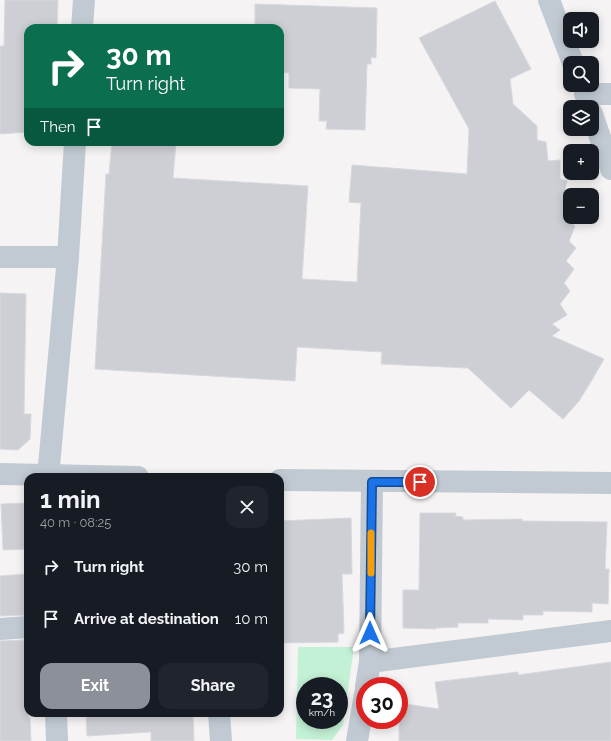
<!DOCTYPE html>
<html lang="en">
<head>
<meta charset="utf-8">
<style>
	body { margin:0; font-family:Raleway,sans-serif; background:#20242c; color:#f1f3f6; height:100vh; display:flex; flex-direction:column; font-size:15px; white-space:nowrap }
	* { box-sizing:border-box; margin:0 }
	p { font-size:13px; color:#9ea1a6 }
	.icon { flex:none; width:22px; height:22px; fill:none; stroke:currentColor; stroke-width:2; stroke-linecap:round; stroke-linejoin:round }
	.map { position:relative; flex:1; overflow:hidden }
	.drawer { position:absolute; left:24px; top:473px; width:260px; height:244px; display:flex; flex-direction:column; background:#171b24; border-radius:12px; box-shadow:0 2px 10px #0003 }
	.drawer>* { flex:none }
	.top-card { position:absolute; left:24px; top:24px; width:260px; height:122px; border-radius:12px; box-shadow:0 2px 10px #0003; background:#0b6e4f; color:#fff; overflow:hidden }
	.controls { position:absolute; left:563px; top:12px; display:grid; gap:8px }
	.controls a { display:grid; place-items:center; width:36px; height:36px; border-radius:8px; background:#171b24; box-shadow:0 2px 10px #0003; font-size:20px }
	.speed { position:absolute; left:296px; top:677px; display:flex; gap:8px; font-size:20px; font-weight:700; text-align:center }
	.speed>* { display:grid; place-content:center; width:52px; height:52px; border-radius:50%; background:#171b24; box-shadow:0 2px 10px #0003; line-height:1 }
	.speed small { font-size:10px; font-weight:400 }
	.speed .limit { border:6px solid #d22; background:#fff; color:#111 }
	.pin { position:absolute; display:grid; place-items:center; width:34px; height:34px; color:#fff; margin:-17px; border:2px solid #fff; border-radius:50%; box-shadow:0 1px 4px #0007 }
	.me { position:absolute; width:44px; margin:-22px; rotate:0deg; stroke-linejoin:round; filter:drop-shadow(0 0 3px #0008) }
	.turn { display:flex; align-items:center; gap:14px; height:84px; padding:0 16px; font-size:18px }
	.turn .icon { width:52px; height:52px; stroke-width:2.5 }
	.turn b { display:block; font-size:28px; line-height:34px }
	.then { display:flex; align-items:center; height:38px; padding:0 16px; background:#0003; gap:8px; font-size:15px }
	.round { display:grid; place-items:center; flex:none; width:42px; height:42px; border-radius:12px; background:#20242c }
	.headline { display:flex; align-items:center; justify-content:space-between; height:68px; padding:0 16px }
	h1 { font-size:24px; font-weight:700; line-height:30px }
	.action { display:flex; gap:8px; margin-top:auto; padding:8px 16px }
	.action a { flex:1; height:46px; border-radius:12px; background:#8c9099; color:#fff; font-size:16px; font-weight:700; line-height:46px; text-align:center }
	.action a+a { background:#20242c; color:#f1f3f6 }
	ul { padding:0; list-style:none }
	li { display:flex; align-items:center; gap:12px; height:52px; padding:0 16px }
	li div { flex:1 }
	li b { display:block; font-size:15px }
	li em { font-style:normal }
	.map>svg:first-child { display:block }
	.green { fill:#c3f1d5; fill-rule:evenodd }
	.building { fill:#cdcfd5; stroke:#d7d9de }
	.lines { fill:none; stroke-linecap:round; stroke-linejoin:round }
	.minor { stroke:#c1cad2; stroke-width:22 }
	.route-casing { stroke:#114b97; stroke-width:10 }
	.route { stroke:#1a73e8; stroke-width:7 }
	.slow { stroke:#f59e0b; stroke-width:7 }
</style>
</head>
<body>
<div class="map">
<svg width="611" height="741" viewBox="0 0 611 741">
	<rect width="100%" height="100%" fill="#f5f3f3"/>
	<path class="green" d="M298,647H354L343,725L332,740L296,739ZM305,686H339V720H305Z"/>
	<g class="building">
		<path d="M5,0H58L57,27H28V132L0,134V46H4Z"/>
		<path d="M495,1L531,69L510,79L513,104L537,126V140L546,142L548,161L560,160V179L567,181L563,198L570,203V222L575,226L569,241L576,248L566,261L574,269L564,283L570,291L560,304L567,315L552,324L560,330L552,336L604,359L592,380L579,401L563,419L529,390L511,408L468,368L381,364L382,352L297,347L295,381L95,369L106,174H109L112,142H176L173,178L308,186L302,279L357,282L361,203L349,202L352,165L467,174L469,129L419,38Z"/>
		<path d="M255,4L377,8L376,58L371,57V64H367L365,130L326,129L327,121H319L320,89L289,88V73L280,72V28H255Z"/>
		<path d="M0,293L26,294L24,414H31L30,439L18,450L0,449Z"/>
		<path d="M27,503L28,549L3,550L1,504Z"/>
		<path d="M420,513H456L455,516L463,517V520L522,519V521L607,522L605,569H609L608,604L592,603V612L543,611V615H523V620L488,619V623H458V627L436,628V629L403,628V590H419Z"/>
		<path d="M351,518L352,574H342L344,633L338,634V642L280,643V521Z"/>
		<path d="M26,574L28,610H26V615L0,616V576Z"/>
		<path d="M28,640V717H30L31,741H0V641Z"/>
		<path d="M611,662V741H399V703L439,709L435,682L518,672V675Z"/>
		<path d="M86,713H193L194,741H151V732L87,736Z"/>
	</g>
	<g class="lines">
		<g class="minor">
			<path d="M549,0L573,63"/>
			<path d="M82,28L84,0"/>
			<path d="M585,94H611"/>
			<path d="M592,114L611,169"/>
			<path d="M0,257H68"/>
			<path d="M0,474L138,477"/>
			<path d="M48,477L68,257L75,142"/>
			<path d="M280,480L611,483"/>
			<path d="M0,629L28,627"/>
			<path d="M370,662L611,631"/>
			<path d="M366,686L370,662L372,482"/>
			<path d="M56,713L57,741"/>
			<path d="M219,713L221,741"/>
			<path d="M357,741L365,694"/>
		</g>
	</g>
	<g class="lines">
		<defs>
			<path id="route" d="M370,633L372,482H420"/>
		</defs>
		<use href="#route" class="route-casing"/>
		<use href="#route" class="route"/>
		<path class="slow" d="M371,573V533"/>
	</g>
</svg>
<div class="controls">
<a><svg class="icon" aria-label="sound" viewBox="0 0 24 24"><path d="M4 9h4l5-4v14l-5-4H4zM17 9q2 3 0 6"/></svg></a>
<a><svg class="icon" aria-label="search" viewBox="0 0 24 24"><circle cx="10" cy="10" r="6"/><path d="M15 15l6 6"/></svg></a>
<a><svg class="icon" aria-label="layers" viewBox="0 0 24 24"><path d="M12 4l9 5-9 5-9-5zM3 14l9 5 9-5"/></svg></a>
<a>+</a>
<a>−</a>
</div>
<div class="speed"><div>23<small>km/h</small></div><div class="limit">30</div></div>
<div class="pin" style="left:420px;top:482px;background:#d93025"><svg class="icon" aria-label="arrive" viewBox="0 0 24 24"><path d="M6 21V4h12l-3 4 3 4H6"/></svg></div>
<svg class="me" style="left:370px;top:633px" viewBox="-20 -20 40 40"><path d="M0-17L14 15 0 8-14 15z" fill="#1a73e8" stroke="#fff" stroke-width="4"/></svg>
<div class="top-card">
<div class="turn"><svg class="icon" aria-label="right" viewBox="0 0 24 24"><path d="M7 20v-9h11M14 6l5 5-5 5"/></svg><div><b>30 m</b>Turn right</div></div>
<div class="then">Then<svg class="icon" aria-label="arrive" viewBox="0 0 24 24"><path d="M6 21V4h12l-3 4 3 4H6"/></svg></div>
</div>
<section class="drawer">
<div class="headline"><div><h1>1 min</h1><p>40 m · 08:25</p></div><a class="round"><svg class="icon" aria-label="close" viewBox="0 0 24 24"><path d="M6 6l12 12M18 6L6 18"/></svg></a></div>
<ul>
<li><svg class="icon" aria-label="right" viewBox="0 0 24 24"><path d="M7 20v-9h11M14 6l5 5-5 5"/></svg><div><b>Turn right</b></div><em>30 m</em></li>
<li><svg class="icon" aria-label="arrive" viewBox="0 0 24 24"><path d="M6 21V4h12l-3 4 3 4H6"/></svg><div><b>Arrive at destination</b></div><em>10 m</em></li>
</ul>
<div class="action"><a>Exit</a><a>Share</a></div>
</section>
</div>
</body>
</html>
